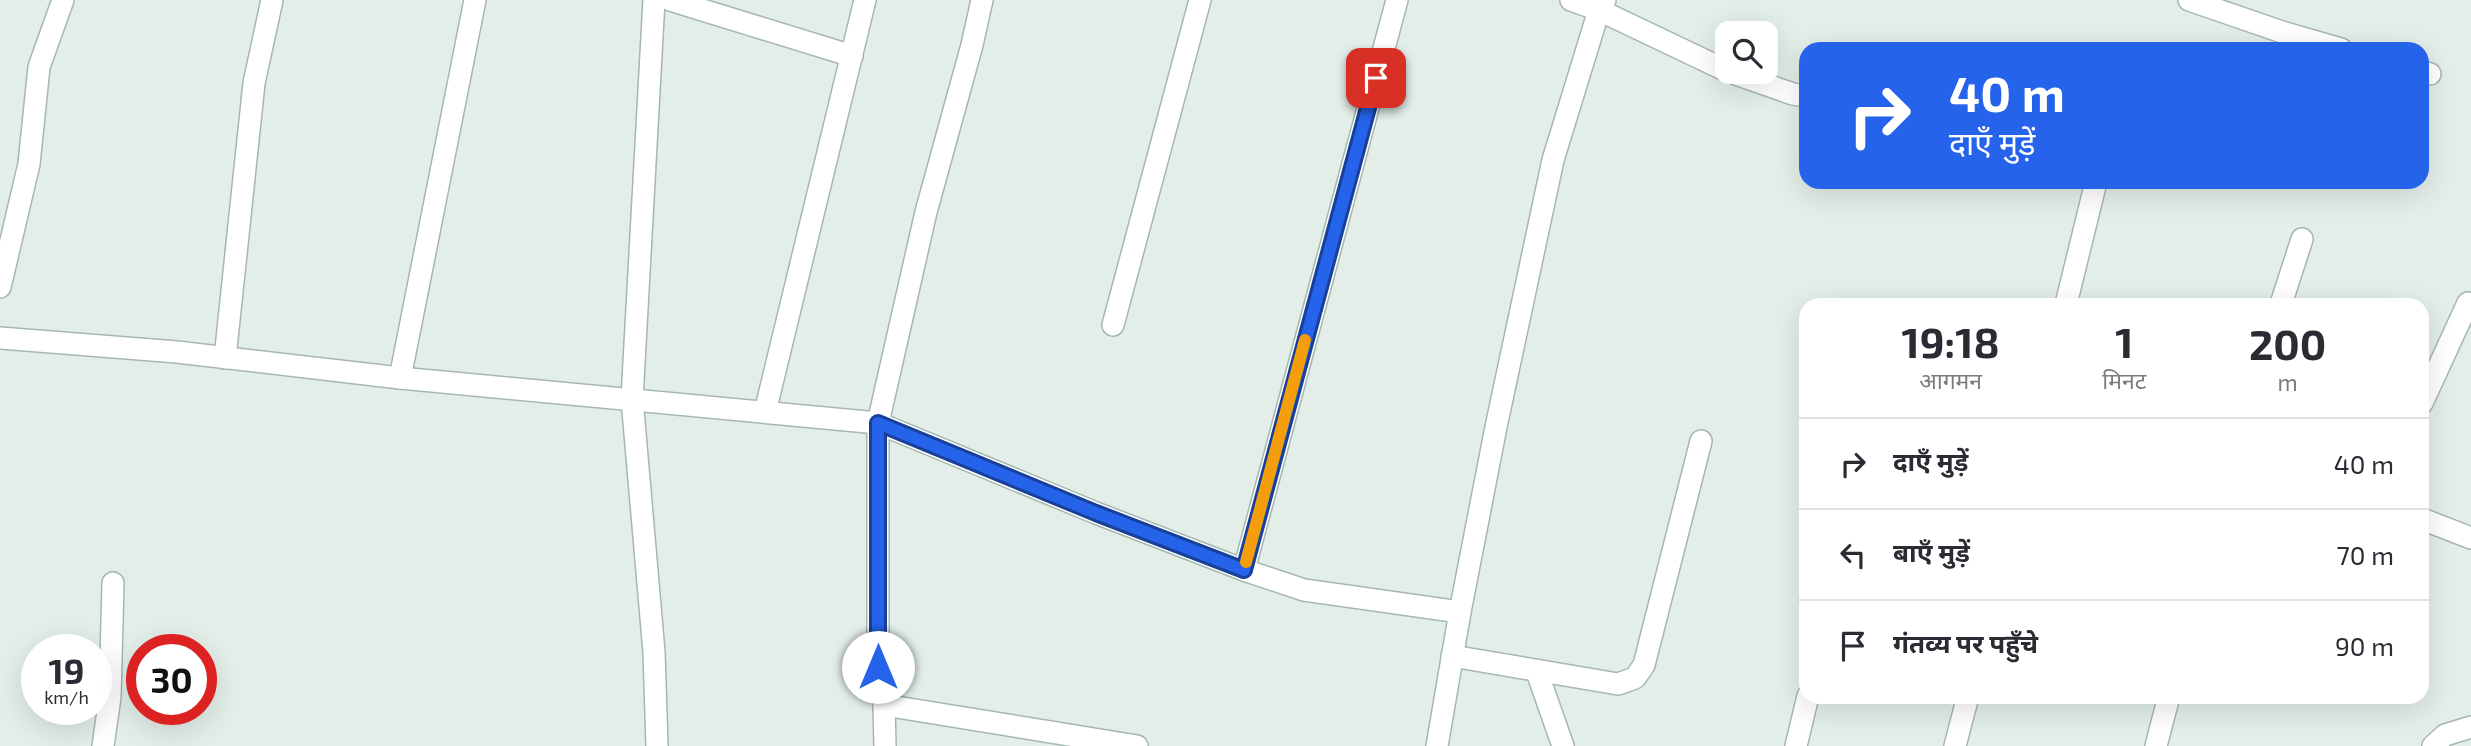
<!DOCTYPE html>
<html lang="hi">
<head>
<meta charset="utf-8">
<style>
	body { margin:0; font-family:"Exo 2","Noto Sans Devanagari",sans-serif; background:#f2f2f3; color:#2b2b33; height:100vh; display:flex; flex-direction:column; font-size:26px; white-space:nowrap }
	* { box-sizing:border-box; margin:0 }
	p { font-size:23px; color:#7c7c81 }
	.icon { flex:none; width:38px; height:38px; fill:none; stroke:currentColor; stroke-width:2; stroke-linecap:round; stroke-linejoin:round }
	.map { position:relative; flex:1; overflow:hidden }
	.panel { position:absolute; left:1799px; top:298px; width:630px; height:406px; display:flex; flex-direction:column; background:#fff; border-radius:21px; box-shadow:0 7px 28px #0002 }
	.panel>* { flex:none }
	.banner { position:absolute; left:1799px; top:42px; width:630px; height:147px; border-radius:21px; box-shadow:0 7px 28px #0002; background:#2563eb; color:#fff; overflow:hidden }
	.controls { position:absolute; left:1715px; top:21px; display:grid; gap:14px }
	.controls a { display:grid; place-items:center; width:63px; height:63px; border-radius:14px; background:#fff; box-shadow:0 7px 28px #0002; font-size:35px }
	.speed { position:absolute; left:21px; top:634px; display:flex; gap:14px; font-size:35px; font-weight:700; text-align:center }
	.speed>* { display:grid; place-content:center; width:91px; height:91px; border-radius:50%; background:#fff; box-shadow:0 7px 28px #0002; line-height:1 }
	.speed small { font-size:18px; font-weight:400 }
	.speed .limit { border:10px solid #d22; background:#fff; color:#111 }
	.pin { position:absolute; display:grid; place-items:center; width:60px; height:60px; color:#fff; margin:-30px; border-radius:14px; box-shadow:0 4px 10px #0006 }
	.me { position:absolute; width:77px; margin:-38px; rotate:0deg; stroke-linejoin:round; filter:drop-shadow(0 0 5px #0008) }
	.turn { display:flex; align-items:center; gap:24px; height:147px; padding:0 35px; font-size:32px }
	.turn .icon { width:91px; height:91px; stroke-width:2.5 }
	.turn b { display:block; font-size:49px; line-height:60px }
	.eta { display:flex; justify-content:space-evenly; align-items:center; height:119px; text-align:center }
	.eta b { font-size:42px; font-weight:700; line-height:49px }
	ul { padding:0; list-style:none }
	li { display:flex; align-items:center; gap:21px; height:91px; padding:0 35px; border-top:2px solid #e1e1e2 }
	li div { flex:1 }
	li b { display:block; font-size:26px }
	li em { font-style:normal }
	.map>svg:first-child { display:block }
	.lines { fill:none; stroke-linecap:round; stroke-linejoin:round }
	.street-casing { stroke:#a5b7b1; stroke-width:24 }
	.street { stroke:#fff; stroke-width:21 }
	.route-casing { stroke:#184099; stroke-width:18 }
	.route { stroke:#2563eb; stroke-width:12 }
	.slow { stroke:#f59e0b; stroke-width:12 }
</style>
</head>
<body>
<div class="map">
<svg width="2471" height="746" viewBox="0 0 2471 746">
	<rect width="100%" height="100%" fill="#e3eee9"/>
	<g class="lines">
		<defs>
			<g id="street">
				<path d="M654,0L632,399L654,652L657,746"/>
				<path d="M670,0L852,56"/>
				<path d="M1571,0L1599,10L1727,71"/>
				<path d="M2189,0L2282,32L2341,49"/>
				<path d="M1730,72L1793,94L1806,96"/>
				<path d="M2422,72L2430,74"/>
				<path d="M0,287L29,164L39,67L63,0"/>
				<path d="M2066,304L2096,182"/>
				<path d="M2281,304L2302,239"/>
				<path d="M1113,325L1200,0"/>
				<path d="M0,338L177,352L400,378L878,423L1096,513L1244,570L1304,590L1460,612L1496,427L1553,160L1599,10L1605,0"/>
				<path d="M225,358L254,83L272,0"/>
				<path d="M400,378L475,0"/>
				<path d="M2422,403L2468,303"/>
				<path d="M765,412L865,0"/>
				<path d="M2422,519L2471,538"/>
				<path d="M1244,570L1397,0"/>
				<path d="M1452,656L1618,684L1635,678L1644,665L1701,441"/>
				<path d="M1537,672L1563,746"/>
				<path d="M884,705L1137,746"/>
				<path d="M103,746L110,697L113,583"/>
				<path d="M885,746L884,705L878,667V423L926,212L972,45L982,0"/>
				<path d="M1437,746L1460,612"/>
				<path d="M1796,746L1808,696"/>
				<path d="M1955,746L1968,696"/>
				<path d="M2156,746L2169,696"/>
				<path d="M2433,746L2445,735L2471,727"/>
			</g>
		</defs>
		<use href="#street" class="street-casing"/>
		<use href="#street" class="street"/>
	</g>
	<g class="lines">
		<defs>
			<path id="route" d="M878,667V423L1096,513L1244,570L1376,78"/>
		</defs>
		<use href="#route" class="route-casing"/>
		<use href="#route" class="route"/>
		<path class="slow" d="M1246,562L1305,340"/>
	</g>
</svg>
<div class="controls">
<a><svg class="icon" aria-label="search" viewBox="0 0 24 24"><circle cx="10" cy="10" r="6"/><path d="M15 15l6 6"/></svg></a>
</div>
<div class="speed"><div>19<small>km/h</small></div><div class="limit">30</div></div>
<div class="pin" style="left:1376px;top:78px;background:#d93025"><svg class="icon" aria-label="arrive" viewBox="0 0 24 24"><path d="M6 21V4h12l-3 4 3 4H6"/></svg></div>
<svg class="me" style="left:878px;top:667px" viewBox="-20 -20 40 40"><circle r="19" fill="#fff"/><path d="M0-13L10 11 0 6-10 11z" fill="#2563eb"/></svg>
<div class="banner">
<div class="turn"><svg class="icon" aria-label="right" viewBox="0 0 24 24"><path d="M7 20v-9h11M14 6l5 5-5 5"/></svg><div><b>40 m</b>दाएँ मुड़ें</div></div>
</div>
<section class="panel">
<div class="eta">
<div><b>19:18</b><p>आगमन</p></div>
<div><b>1</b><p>मिनट</p></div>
<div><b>200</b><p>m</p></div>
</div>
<ul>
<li><svg class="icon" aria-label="right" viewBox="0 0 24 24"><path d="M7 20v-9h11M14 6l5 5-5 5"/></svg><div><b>दाएँ मुड़ें</b></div><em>40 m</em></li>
<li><svg class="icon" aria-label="left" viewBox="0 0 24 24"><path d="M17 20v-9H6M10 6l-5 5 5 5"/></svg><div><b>बाएँ मुड़ें</b></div><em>70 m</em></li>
<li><svg class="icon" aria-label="arrive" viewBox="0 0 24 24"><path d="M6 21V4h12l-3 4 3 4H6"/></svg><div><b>गंतव्य पर पहुँचे</b></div><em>90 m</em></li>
</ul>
</section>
</div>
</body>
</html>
